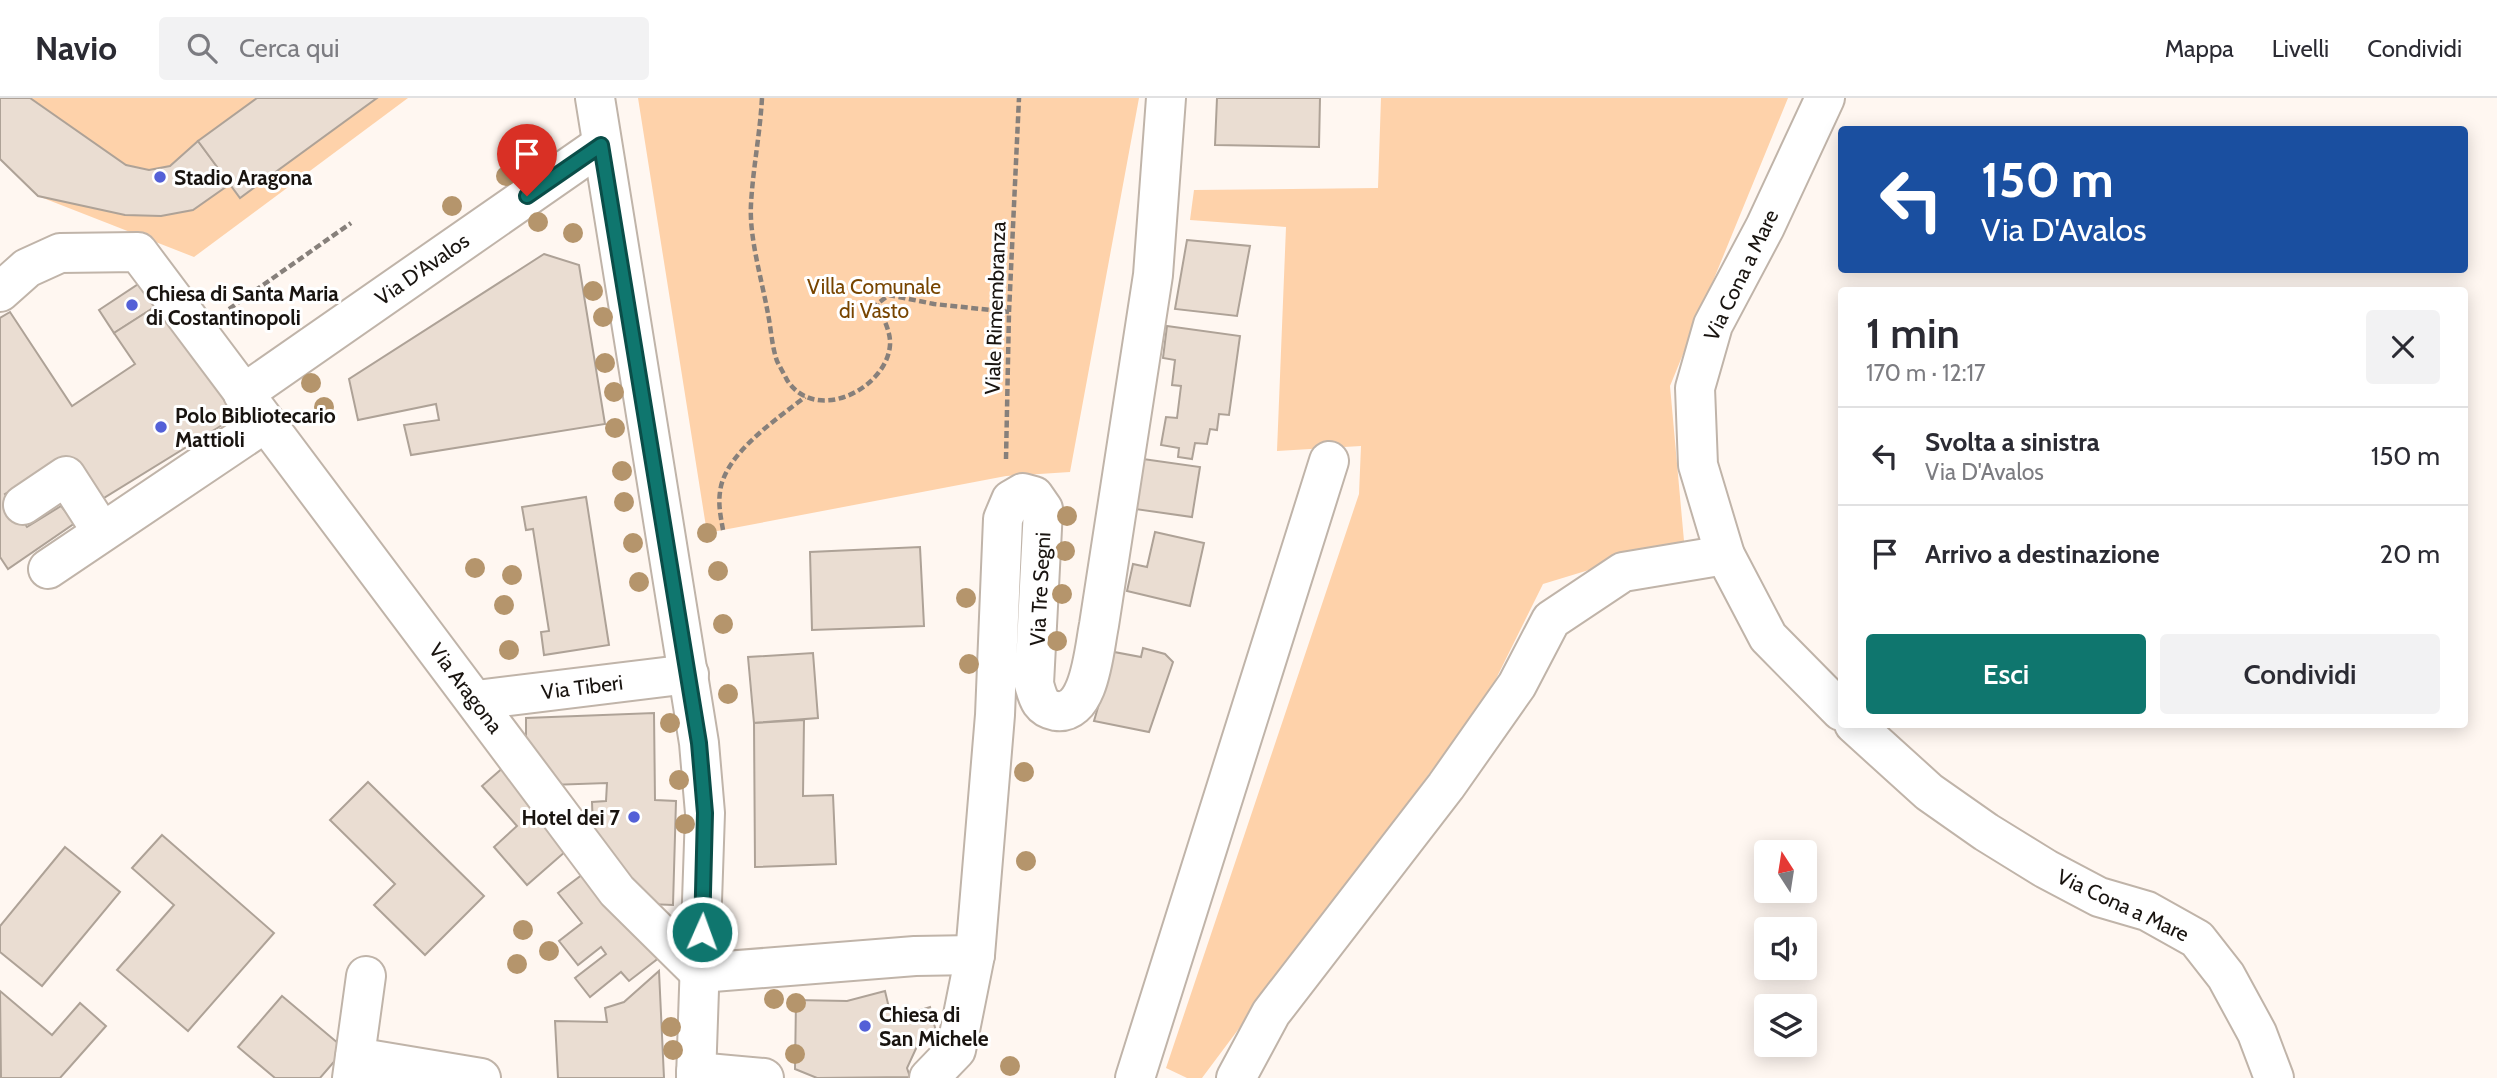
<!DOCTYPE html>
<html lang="it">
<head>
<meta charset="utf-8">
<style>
	body { margin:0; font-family:Cabin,sans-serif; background:#f2f2f3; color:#2b2b33; height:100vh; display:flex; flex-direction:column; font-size:26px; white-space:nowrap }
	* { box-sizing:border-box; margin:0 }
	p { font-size:23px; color:#7c7c81 }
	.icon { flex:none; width:38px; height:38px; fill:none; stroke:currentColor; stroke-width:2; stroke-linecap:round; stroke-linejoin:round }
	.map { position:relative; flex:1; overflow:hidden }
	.drawer { position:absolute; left:1838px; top:189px; width:630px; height:441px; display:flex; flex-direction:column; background:#fff; border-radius:7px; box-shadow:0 4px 18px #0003 }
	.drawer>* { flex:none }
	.top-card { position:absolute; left:1838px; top:28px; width:630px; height:147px; border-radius:7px; box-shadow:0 4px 18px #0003; background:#1a4fa0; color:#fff; overflow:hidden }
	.needle { width:46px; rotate:348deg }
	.controls { position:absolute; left:1754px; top:742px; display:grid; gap:14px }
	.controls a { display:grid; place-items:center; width:63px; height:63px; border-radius:7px; background:#fff; box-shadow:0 4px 18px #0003; font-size:35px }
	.pin { position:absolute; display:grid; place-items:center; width:60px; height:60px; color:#fff; margin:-72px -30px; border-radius:50% 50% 50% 0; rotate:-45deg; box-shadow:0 0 7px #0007 }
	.pin .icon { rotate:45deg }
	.me { position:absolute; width:77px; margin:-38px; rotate:2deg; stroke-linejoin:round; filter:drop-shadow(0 0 5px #0008) }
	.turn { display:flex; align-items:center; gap:24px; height:147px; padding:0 28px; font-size:32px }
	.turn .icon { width:91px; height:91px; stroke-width:2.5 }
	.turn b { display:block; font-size:49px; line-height:60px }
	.round { display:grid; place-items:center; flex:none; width:74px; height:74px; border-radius:7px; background:#f2f2f3 }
	.headline { display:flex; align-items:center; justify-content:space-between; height:119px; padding:0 28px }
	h1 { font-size:42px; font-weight:600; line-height:52px }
	.cta { display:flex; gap:14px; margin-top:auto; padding:14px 28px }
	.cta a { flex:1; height:80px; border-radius:7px; background:#0f766e; color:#fff; font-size:28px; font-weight:600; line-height:80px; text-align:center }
	.cta a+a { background:#f2f2f3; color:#2b2b33 }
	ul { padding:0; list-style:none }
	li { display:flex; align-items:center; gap:21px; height:98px; padding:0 28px; border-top:2px solid #e1e1e2 }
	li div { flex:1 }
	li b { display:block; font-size:26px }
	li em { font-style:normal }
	header { display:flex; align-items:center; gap:42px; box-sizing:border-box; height:98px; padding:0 35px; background:#fff; border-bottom:2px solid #e1e1e2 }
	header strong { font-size:33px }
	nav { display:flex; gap:38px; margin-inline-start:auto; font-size:24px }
	.search { width:490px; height:63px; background:#f2f2f3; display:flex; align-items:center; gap:18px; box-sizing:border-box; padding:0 24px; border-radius:7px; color:#7c7c81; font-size:26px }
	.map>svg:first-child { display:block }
	.green { fill:#fed2aa }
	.building { fill:#eaddd2; stroke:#aea297; stroke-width:2 }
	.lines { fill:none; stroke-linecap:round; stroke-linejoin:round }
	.minor-casing { stroke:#c0b4a9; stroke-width:42 }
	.path { stroke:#87807b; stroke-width:4.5; stroke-dasharray:7 3.5; stroke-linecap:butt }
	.minor { stroke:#fff; stroke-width:38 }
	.tree { fill:#b5956c }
	.route-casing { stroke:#0a4d48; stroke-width:18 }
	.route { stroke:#0f766e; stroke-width:12 }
	.poi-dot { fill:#5460d7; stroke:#fff; stroke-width:2.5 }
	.labels { text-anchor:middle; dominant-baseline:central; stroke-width:6; stroke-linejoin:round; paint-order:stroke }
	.poi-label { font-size:21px; font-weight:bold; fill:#191410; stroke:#fff; text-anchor:start }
	.street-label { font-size:21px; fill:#191410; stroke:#fff }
	.park-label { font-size:21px; fill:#784500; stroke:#fff }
</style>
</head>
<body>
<header>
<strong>Navio</strong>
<div class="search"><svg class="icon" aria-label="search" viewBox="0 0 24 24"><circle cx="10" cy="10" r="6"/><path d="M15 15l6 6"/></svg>Cerca qui</div>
<nav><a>Mappa</a><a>Livelli</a><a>Condividi</a></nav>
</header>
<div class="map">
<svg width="2497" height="980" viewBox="0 0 2497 980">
	<rect width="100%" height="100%" fill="#fff7f1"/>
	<g class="green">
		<path d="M0,0H408L194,159L38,98Z"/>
		<path d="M638,0H1139L1070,374L1006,378L707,435Z"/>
		<path d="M1381,0H1788L1670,288L1684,443L1543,486L1488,597L1202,980H1187L1166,970L1359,396L1361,348L1277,353L1286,129L1190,122L1194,92L1378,90Z"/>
	</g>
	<g class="building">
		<path d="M0,0H30L126,67L149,72L170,68L198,43L230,86L193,112L161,118L125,117L38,98L0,61Z"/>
		<path d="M257,0H377L240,100L198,43Z"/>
		<path d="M1217,0H1320L1319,49L1215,47Z"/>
		<path d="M1187,142L1250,148L1237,218L1175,211Z"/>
		<path d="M544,156L579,167L605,326L411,357L404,327L439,322L436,306L358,322L349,281Z"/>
		<path d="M149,179L164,203L114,235L99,212Z"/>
		<path d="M164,203L240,316L94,406L65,359L5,396L27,429L61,408L75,425L8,471L0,459V220L10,214L72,308L135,266L114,235Z"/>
		<path d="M1167,228L1240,238L1229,317L1219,316L1217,332L1210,331L1207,346L1195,345L1192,361L1178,359L1179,350L1161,347L1166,319L1177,320L1181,288L1172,287L1175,262L1163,260Z"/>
		<path d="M1143,361L1200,369L1192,419L1135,411Z"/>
		<path d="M586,399L609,547L544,557L541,534L549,533L533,431L526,432L522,409Z"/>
		<path d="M1155,434L1204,445L1190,508L1127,493L1133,466L1147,469Z"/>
		<path d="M920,449L924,528L812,532L810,454Z"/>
		<path d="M1143,550L1165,556L1173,564L1149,634L1094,623L1114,554L1141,559Z"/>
		<path d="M813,555L818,620L754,625L748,559Z"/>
		<path d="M654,615L655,702L676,703L673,807L648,806L593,733L592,704L606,703L607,685L550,687L526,649V620Z"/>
		<path d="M804,622L803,698L833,697L836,766L755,769L754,625Z"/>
		<path d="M505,668L574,746L527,787L494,749L517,728L482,688Z"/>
		<path d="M368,684L484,798L425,857L374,807L395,786L330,722Z"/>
		<path d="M162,737L274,835L188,933L117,872L174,807L132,770Z"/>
		<path d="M65,749L120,794L42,888L0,854V828Z"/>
		<path d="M591,770L660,859L629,883L621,874L590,899L575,880L606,856L601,849L578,867L559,843L582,825L558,795Z"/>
		<path d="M659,873L664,980H558L555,923L607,924L605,910L624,904Z"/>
		<path d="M0,893L52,937L80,905L106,928L60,980H1Z"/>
		<path d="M885,893L889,910L911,915L930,909L938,942L919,944L907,970L910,979L817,980L795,971L796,902L847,903Z"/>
		<path d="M282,898L345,951L320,980H275L238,949Z"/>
	</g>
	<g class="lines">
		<defs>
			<g id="minor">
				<path d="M595,0L699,645L705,715L696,980"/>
				<path d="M1825,0L1765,129L1713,227L1695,290L1698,367L1725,457L1768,539L1841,613"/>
				<path d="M0,194L27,170L60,155L138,154L617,793L700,875L915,858L975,857"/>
				<path d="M243,296L601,47"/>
				<path d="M23,407L66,378L102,434"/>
				<path d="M48,471L265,325"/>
				<path d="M476,602L689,576"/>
				<path d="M1854,626L1929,694L1986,734L2046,771L2099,799L2147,813L2197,841L2226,878L2257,935L2274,980"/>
				<path d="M355,959L481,980"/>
				<path d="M696,974L764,980"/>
				<path d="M352,980L366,878"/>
				<path d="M929,980L956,952L975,857L995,617L1003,421L1011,402L1023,395L1034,398L1043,411L1034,586C1038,600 1040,610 1056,613C1090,618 1094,551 1099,527L1153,177L1166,0"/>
				<path d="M1135,980L1329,363"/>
				<path d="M1236,980L1271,915L1446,688L1517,587L1551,522L1623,474L1725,457"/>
			</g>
		</defs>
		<use href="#minor" class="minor-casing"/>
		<g class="path">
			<path d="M762,0C760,36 753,70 751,106C749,140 762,182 768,216C771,231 772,249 777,263C780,269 784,276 787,282C816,327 887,290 890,247C891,233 882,218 877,206L889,197L934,206L1009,214"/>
			<path d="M229,211L351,125"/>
			<path d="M1006,361L1009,214L1019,0"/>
			<path d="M723,432C721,420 718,407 720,394C724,356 777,321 805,299"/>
		</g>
		<use href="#minor" class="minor"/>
	</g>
	<g class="tree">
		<circle cx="506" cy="78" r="10"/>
		<circle cx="452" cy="108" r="10"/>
		<circle cx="538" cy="124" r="10"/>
		<circle cx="573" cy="135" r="10"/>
		<circle cx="593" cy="193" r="10"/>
		<circle cx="603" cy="219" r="10"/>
		<circle cx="605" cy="265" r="10"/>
		<circle cx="311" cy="285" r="10"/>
		<circle cx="614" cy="294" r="10"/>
		<circle cx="324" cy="309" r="10"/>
		<circle cx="615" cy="330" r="10"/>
		<circle cx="622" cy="373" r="10"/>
		<circle cx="624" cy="404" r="10"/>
		<circle cx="1067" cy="418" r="10"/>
		<circle cx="707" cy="435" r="10"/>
		<circle cx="633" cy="445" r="10"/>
		<circle cx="1065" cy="453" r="10"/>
		<circle cx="475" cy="470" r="10"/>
		<circle cx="718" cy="473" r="10"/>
		<circle cx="512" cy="477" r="10"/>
		<circle cx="639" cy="484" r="10"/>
		<circle cx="1062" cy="496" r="10"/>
		<circle cx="966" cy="500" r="10"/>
		<circle cx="504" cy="507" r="10"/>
		<circle cx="723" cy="526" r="10"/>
		<circle cx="1057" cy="543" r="10"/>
		<circle cx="509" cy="552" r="10"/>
		<circle cx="969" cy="566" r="10"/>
		<circle cx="728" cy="596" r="10"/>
		<circle cx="670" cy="625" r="10"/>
		<circle cx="1024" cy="674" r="10"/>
		<circle cx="679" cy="682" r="10"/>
		<circle cx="685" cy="726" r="10"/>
		<circle cx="1026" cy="763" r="10"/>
		<circle cx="523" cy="832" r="10"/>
		<circle cx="549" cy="853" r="10"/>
		<circle cx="517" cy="866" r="10"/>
		<circle cx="774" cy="901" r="10"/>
		<circle cx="796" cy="905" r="10"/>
		<circle cx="671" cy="929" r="10"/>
		<circle cx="673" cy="952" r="10"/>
		<circle cx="795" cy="956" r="10"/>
		<circle cx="1010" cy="968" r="10"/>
	</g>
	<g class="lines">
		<defs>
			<path id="route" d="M527,98L601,47L699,645L705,715L702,834"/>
		</defs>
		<use href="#route" class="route-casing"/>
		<use href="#route" class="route"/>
	</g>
	<g class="poi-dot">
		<circle cx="160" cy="79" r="7"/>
		<circle cx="132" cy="207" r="7"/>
		<circle cx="161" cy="329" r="7"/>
		<circle cx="634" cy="719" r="7"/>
		<circle cx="865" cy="928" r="7"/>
	</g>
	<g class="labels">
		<g class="poi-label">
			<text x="174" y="79">Stadio Aragona</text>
			<text x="146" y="195">Chiesa di Santa Maria<tspan x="146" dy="24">di Costantinopoli</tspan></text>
			<text x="175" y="317">Polo Bibliotecario<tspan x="175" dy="24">Mattioli</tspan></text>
			<text x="620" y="719" text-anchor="end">Hotel dei 7</text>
			<text x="879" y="916">Chiesa di<tspan x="879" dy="24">San Michele</tspan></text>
		</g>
		<g class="street-label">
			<text transform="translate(422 171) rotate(-35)">Via D'Avalos</text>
			<text transform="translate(1741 177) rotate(-64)">Via Cona a Mare</text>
			<text transform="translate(995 210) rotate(-88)">Viale Rimembranza</text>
			<text transform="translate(1040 491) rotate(-87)">Via Tre Segni</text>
			<text transform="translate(582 589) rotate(-7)">Via Tiberi</text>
			<text transform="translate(466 590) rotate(53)">Via Aragona</text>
			<text transform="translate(2123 807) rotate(25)">Via Cona a Mare</text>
		</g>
		<g class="park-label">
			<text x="874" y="188">Villa Comunale<tspan x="874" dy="24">di Vasto</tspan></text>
		</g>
	</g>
</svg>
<div class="controls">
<a><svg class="needle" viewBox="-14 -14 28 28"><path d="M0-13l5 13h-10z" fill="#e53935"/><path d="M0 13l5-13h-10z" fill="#7c7c81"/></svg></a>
<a><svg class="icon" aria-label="sound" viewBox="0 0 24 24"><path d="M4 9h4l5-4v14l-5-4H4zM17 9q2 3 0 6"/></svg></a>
<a><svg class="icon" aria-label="layers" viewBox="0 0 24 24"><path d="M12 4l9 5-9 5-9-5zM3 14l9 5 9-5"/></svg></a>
</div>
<div class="pin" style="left:527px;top:98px;background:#d93025"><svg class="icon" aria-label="arrive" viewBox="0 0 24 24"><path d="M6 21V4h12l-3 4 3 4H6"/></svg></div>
<svg class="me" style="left:702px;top:834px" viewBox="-20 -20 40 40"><circle r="17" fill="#0f766e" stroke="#fff" stroke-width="3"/><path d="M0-11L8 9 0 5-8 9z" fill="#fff"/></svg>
<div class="top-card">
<div class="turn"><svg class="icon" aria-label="left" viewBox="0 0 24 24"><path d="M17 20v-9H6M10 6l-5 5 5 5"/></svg><div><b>150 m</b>Via D'Avalos</div></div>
</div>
<section class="drawer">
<div class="headline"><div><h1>1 min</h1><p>170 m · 12:17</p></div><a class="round"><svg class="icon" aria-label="close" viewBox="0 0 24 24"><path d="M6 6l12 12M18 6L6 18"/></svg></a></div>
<ul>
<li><svg class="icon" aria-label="left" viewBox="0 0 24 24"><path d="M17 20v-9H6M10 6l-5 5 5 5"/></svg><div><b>Svolta a sinistra</b><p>Via D'Avalos</p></div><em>150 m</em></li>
<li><svg class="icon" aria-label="arrive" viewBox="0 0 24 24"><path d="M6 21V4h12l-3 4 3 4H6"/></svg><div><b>Arrivo a destinazione</b></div><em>20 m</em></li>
</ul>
<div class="cta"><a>Esci</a><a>Condividi</a></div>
</section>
</div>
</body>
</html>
